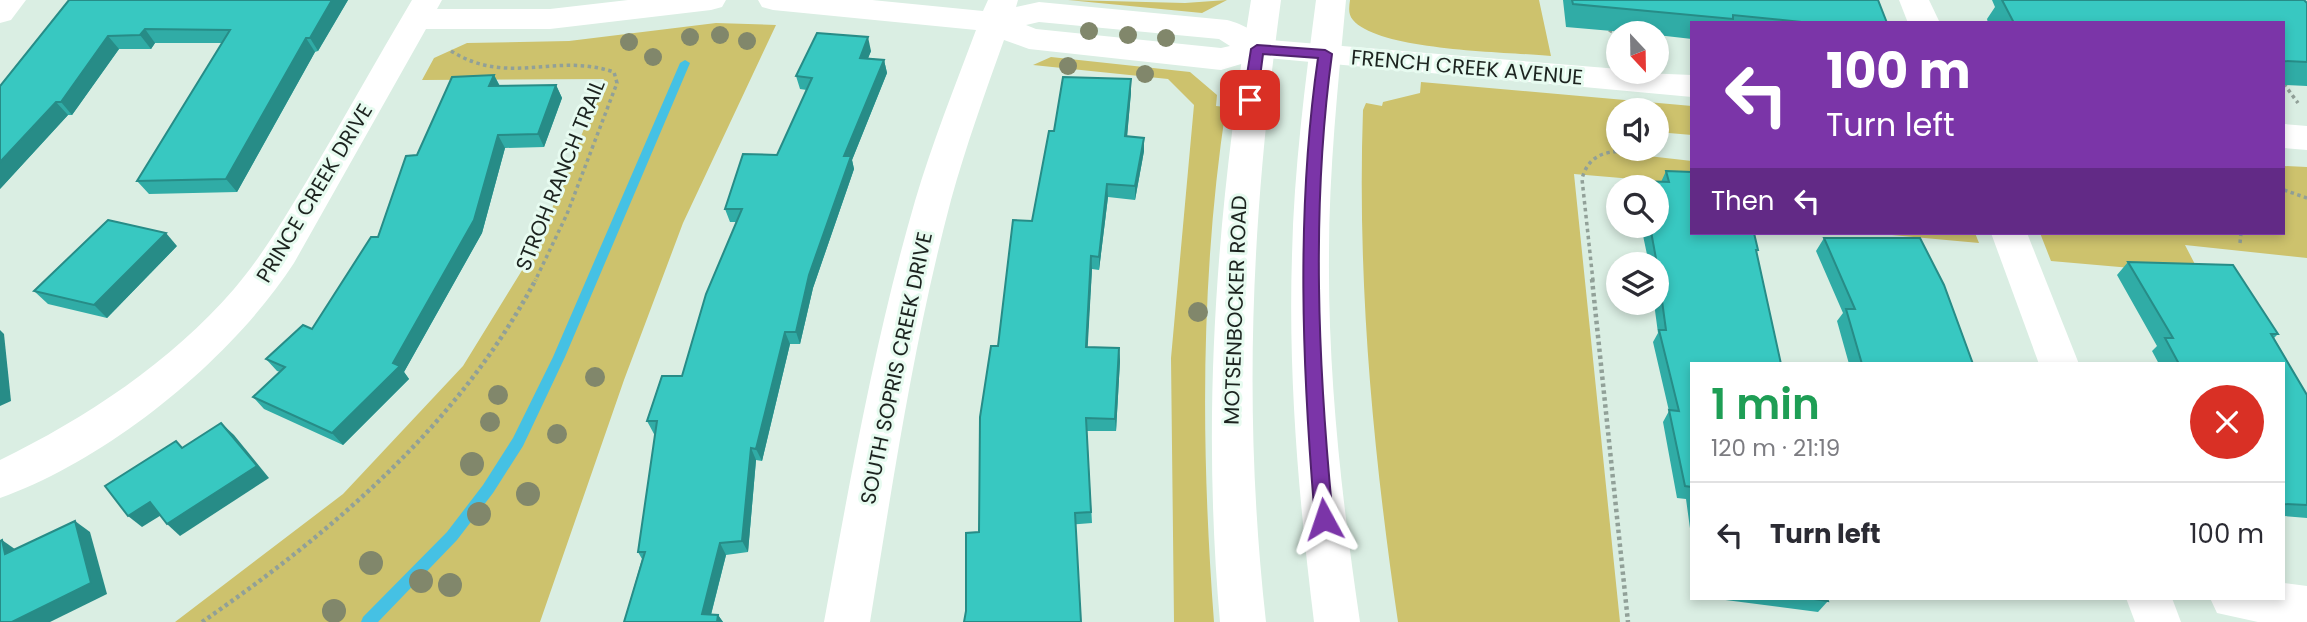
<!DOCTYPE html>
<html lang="en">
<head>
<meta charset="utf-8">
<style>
	body { margin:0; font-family:Poppins,sans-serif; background:#f2f2f3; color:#2b2b33; height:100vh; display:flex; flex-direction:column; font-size:26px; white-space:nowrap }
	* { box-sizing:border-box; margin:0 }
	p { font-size:23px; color:#7c7c81 }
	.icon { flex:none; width:38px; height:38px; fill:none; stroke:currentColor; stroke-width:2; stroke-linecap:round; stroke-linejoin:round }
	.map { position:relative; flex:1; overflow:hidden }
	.side { position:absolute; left:1690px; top:362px; width:595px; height:238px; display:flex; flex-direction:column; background:#fff; border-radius:0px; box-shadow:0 4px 10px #0003 }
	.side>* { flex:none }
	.guide { position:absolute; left:1690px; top:21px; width:595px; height:214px; border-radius:0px; box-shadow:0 4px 10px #0003; background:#7b35a8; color:#fff; overflow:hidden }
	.needle { width:46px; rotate:158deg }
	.fabs { position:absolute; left:1606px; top:21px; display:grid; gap:14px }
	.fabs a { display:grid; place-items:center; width:63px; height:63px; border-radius:50%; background:#fff; box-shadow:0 4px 10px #0003; font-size:35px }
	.pin { position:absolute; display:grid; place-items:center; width:60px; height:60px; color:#fff; margin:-30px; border-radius:14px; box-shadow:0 4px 10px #0006 }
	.me { position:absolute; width:77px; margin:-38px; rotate:355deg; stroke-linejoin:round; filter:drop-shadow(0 0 5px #0008) }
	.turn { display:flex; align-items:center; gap:24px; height:147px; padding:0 21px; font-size:32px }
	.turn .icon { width:91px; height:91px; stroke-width:2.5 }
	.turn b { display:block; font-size:49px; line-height:60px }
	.then { display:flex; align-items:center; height:66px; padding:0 21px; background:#0003; gap:14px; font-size:26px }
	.round { display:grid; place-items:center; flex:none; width:74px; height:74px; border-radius:37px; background:#f2f2f3 }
	.summary { display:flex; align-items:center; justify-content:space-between; height:119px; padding:0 21px }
	h1 { font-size:42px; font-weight:600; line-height:52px; color:#1e9e55 }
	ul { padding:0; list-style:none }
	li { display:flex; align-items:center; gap:21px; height:105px; padding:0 21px; border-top:2px solid #e1e1e2 }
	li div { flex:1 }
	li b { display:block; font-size:26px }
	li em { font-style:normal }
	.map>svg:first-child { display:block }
	.green { fill:#cdc26d }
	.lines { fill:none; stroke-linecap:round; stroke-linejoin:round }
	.stream { fill:#45c1e4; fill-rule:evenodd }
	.path-far1 { stroke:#91a098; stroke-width:3.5; stroke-dasharray:3.5 3.5; stroke-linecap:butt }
	.path { stroke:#91a098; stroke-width:4.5; stroke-dasharray:3.5 3.5; stroke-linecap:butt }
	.minor { fill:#fff; fill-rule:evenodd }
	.tertiary { fill:#fff; fill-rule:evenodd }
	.secondary { fill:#fff; fill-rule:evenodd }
	.tree { fill:#81876b }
	.wall { fill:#30aca6 }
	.shaded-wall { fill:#278c87 }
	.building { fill:#38c8c1; stroke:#278c87; stroke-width:2 }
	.route { fill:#7b35a8; stroke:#50226d; stroke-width:2 }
	.labels { text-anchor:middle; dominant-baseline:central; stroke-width:6; stroke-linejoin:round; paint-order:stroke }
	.street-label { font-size:21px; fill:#1c231f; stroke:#e7fbf0 }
</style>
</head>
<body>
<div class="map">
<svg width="2307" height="622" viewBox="0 0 2307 622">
	<rect width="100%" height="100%" fill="#daeee3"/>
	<g class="green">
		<path d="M1068,0L1185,3L1227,0L1202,13Z"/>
		<path d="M1350,0H1539L1551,56C1509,52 1379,51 1353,20C1348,14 1349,8 1350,0Z"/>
		<path d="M716,23L776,25L683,223L624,380L540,622H175L343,494L463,366L537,246L604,79L422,80L434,58L467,43L569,41Z"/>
		<path d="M1051,57L1190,72L1217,95L1216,106L1226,107C1200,279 1201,450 1214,622H1174L1171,358L1194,105L1168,79L1033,65Z"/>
		<path d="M1421,82L1692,106V135L1657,132V110H1619V149H1646L1648,156L1692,161V184L1574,174L1620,622H1398C1373,451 1357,283 1363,110L1366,103L1382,106L1383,102L1420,93Z"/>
		<path d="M2284,166L2307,167V258L2185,245L2200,274L2051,261L2040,233H2284Z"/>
		<path d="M1870,233H1975L1979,243Z"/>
	</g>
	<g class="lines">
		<path class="stream" d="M685,60L690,63L565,357L523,446L493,493L457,540L378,622H361L363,617L447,532L483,485L513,438L553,357L680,63Z"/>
		<g class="path-far1">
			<path d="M1609,30L1619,35"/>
			<path d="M451,51C509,87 554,52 614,72L617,83L567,214L535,281"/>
			<path d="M2284,84L2298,103"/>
			<path d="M2284,190L2307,198"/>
			<path d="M2240,243L2241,233"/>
			<path d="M1593,281L1582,179C1590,147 1620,150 1647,153"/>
		</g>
		<g class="path">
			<path d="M1592,279L1628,622"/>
			<path d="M202,622C334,531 460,423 536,279"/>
		</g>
		<g class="minor">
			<path d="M0,0H26L11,20L0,23Z"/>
			<path d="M412,0H442L437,9H550L628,0H726L722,7L711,10L550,29H426L294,263C231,360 109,459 0,498V460C86,418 171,362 234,289C263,255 285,217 308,179C343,120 377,59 412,0Z"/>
			<path d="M758,0H872L983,11L988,0H1018L1016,7L1039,2L1227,20C1243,24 1264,35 1273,49L1268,56L1221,70L1029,49L1004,40C985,93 966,146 951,200C914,339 893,481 870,622H824C850,481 875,338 915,201C932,143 955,86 976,30L773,10L762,7ZM1039,22L1219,39L1230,46L1221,48L1036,29L1026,25Z"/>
			<path d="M1899,0H1929L1940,23H1908Z"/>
			<path d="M1991,233H2027L2079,364H2039Z"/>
			<path d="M2284,583L2307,586V622H2258L2217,613L2210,598H2284Z"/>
			<path d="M2126,598H2172L2181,622H2135Z"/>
		</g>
		<g class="tertiary">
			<path d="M1257,39L1619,69V72L1692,75V97L1246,56L1241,49L1246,42Z"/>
			<path d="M2284,124L2307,126V150L2284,148Z"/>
		</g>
		<g class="secondary">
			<path d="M1251,0H1281C1252,214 1242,406 1266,622H1220C1201,408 1217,212 1251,0Z"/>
			<path d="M1316,0H1346C1338,85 1329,170 1329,255C1328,378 1342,500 1360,622H1314C1299,500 1288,378 1292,255C1294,169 1305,85 1316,0Z"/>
		</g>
	</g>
	<g class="tree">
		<circle cx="1089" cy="31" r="9"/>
		<circle cx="720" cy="35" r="9"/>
		<circle cx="1128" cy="35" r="9"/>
		<circle cx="690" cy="37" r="9"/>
		<circle cx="1166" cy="38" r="9"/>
		<circle cx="747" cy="41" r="9"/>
		<circle cx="629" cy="42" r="9"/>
		<circle cx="653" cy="57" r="9"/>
		<circle cx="1068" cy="66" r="9"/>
		<circle cx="1145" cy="74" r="9"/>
		<circle cx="1198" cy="312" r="10"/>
		<circle cx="595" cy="377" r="10"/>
		<circle cx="498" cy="395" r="10"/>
		<circle cx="490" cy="422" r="10"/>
		<circle cx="557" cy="434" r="10"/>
		<circle cx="472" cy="464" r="12"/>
		<circle cx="528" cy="494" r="12"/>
		<circle cx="479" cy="514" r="12"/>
		<circle cx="371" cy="563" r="12"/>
		<circle cx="421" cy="581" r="12"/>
		<circle cx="450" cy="585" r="12"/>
		<circle cx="334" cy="611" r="12"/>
	</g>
	<g class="wall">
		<path d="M69,0H348L318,51L315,52L237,192L149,194L137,181L222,43H155L151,49H119L72,115H68L0,189Z"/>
		<path d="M1563,0H1878L1887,23H1692V39L1657,35V33H1635L1566,27Z"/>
		<path d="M1992,0H2304L2307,3V86L2284,85V23H1988L1987,19L1995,7Z"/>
		<path d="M871,51L868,58L884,60L887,73L852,160L854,169L813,288L800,344H790L762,461L756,460L748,552L726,555L711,615H718L723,622H624L642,559L638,552L655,434H654L647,421L682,376L737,222H730L725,209L777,155L807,90L800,89L796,76Z"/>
		<path d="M494,75L500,86L556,85L562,98L544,147L505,148L482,233L404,372L409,379L343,445L264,409L253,397L280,372L277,371L266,359L312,329L378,237L417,155Z"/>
		<path d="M1131,92L1127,136L1144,151L1135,200L1108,197L1099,270L1092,269L1087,348H1119L1120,361L1116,431H1087L1092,523L979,532L998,346L1032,221Z"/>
		<path d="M1666,171L1758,250L1692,364V543L1686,499L1677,498L1663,422L1669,411L1653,342L1658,333L1654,303H1657V264H1649L1641,226H1657V187H1637L1640,181L1661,182Z"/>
		<path d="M1824,238L1973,364H1849L1837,321L1843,313L1816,251Z"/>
		<path d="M177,246L107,318L48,304L34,291Z"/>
		<path d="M2128,262L2278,334L2274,338L2307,395V518L2284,516V364H2159L2152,351L2157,346L2117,275Z"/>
		<path d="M1710,598H1827L1828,601L1818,612Z"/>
	</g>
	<g class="shaded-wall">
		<path d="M332,0H348L318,51L310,38Z"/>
		<path d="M145,29L155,43L151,49L140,35Z"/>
		<path d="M108,36L119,49L72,115L61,102Z"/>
		<path d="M868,37L871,51L863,71L860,58Z"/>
		<path d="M306,38L315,52L237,192L226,179Z"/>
		<path d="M884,60L887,73L852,160L854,169L813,288L800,344L796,332L809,275L844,156Z"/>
		<path d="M494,75L501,89L489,86Z"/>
		<path d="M1131,79V92L1126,149L1125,136Z"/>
		<path d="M556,85L562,98L544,147L538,134Z"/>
		<path d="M56,102L68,115L0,189V162Z"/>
		<path d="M498,135L505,148L482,233L404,372L409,379L343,445L332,433L393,363Z"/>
		<path d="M1144,138V151L1135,200V186Z"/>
		<path d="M1107,184L1108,197L1099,270V257Z"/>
		<path d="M166,233L177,246L107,318L94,305Z"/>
		<path d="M1091,256L1092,269L1087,360L1086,347Z"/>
		<path d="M0,330L4,334L11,401L0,406Z"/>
		<path d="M785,332L790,344L762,461L756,449Z"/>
		<path d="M1119,348L1120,361L1116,431L1115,419Z"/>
		<path d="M221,423L234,435L269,478L180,536L167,524Z"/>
		<path d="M751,448L756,460L748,552L742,541Z"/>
		<path d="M150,502L163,514L142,527L128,516Z"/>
		<path d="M75,521L90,532L107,594L50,622H12Z"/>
		<path d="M2,540L19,552L5,554Z"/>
		<path d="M720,543L726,555L709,622L702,614Z"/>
		<path d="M718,615L723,622H717Z"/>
	</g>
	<g class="building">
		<path d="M69,0H332L310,38H306L226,179L137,181L230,30L145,29L140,35L108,36L61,102H56L0,162V86Z"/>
		<path d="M1572,0H1878L1887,23H1811L1733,15V19L1573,4Z"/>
		<path d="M2002,0H2304L2307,3V62L2284,61V23H2014Z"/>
		<path d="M817,33L868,37L860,58L884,60L844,156H851L809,275L796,332H785L756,449L751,448L742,541L720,543L702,614L718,615L717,622H624L645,552H638L657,421H647L662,376H682L706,294L742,209H725L743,154L777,155L812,78L796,76Z"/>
		<path d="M494,75L489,86L556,85L538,134L498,135L474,220L393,363L400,366L332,433L253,397L285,367L266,359L303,325L312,329L371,237H378L406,156L417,155L452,77Z"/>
		<path d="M1063,77L1131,79L1125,136L1144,138L1135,186L1107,184L1099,257L1091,256L1086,347L1119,348L1115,419L1086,418L1091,512L1075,513L1081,622H964L966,611V533L979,532L980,417L991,346H998L1013,220L1032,221L1049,131H1054Z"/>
		<path d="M1666,171L1692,172V233H1754L1758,250H1756L1781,364H1692V487L1685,486L1669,410L1679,411L1659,330H1666L1657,264L1650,226H1657V187H1641L1640,181L1669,182Z"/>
		<path d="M108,220L166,233L94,305L34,291Z"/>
		<path d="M1824,238H1920L1944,285L1973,364H1862L1846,309H1855Z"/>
		<path d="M2128,262L2233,265L2278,334H2271L2307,395V505L2284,504V364H2179L2165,338H2173Z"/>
		<path d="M221,423L257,466L167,524L150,502L128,516L105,486L176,441L182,448Z"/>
		<path d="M75,521L91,583L12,622H0V541L2,540L5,554Z"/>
		<path d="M1807,598H1827L1828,601Z"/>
	</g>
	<path class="route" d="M1257,45L1325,50L1332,54C1311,208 1318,365 1333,519L1330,524L1324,526L1317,524L1315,519C1302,366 1296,210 1318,58L1263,54L1257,100L1250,105L1243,100L1251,49Z"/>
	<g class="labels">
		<g class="street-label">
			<text transform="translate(1467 67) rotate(5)">FRENCH CREEK AVENUE</text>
			<text transform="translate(560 175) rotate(-68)">STROH RANCH TRAIL</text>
			<text transform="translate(314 193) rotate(-59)">PRINCE CREEK DRIVE</text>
			<text transform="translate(1235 310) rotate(-88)">MOTSENBOCKER ROAD</text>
			<text transform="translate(896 368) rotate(-78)">SOUTH SOPRIS CREEK DRIVE</text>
		</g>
	</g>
</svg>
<div class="fabs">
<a><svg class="needle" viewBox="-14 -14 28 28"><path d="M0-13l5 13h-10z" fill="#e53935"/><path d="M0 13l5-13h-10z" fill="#7c7c81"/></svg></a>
<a><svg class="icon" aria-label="sound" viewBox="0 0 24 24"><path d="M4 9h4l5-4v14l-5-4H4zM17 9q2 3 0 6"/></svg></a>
<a><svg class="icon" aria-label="search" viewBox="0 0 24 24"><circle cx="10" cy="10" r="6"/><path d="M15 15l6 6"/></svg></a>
<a><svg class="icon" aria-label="layers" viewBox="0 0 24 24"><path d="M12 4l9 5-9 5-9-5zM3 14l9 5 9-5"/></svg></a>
</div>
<div class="pin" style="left:1250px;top:100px;background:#d93025"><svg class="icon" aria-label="arrive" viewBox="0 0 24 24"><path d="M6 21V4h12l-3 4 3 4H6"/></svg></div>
<svg class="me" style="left:1324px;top:519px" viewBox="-20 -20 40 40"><path d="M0-17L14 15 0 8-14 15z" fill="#7b35a8" stroke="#fff" stroke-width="4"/></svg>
<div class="guide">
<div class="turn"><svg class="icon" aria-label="left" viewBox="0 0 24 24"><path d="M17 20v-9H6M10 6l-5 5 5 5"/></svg><div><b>100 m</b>Turn left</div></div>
<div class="then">Then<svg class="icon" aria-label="left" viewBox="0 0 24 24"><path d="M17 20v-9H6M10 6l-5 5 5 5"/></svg></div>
</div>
<section class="side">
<div class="summary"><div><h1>1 min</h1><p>120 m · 21:19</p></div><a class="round" style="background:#d93025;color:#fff"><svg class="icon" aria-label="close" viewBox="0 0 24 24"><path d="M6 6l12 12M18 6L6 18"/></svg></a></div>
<ul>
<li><svg class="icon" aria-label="left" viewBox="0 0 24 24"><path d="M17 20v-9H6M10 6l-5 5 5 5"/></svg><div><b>Turn left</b></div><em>100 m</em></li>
</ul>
</section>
</div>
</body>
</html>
